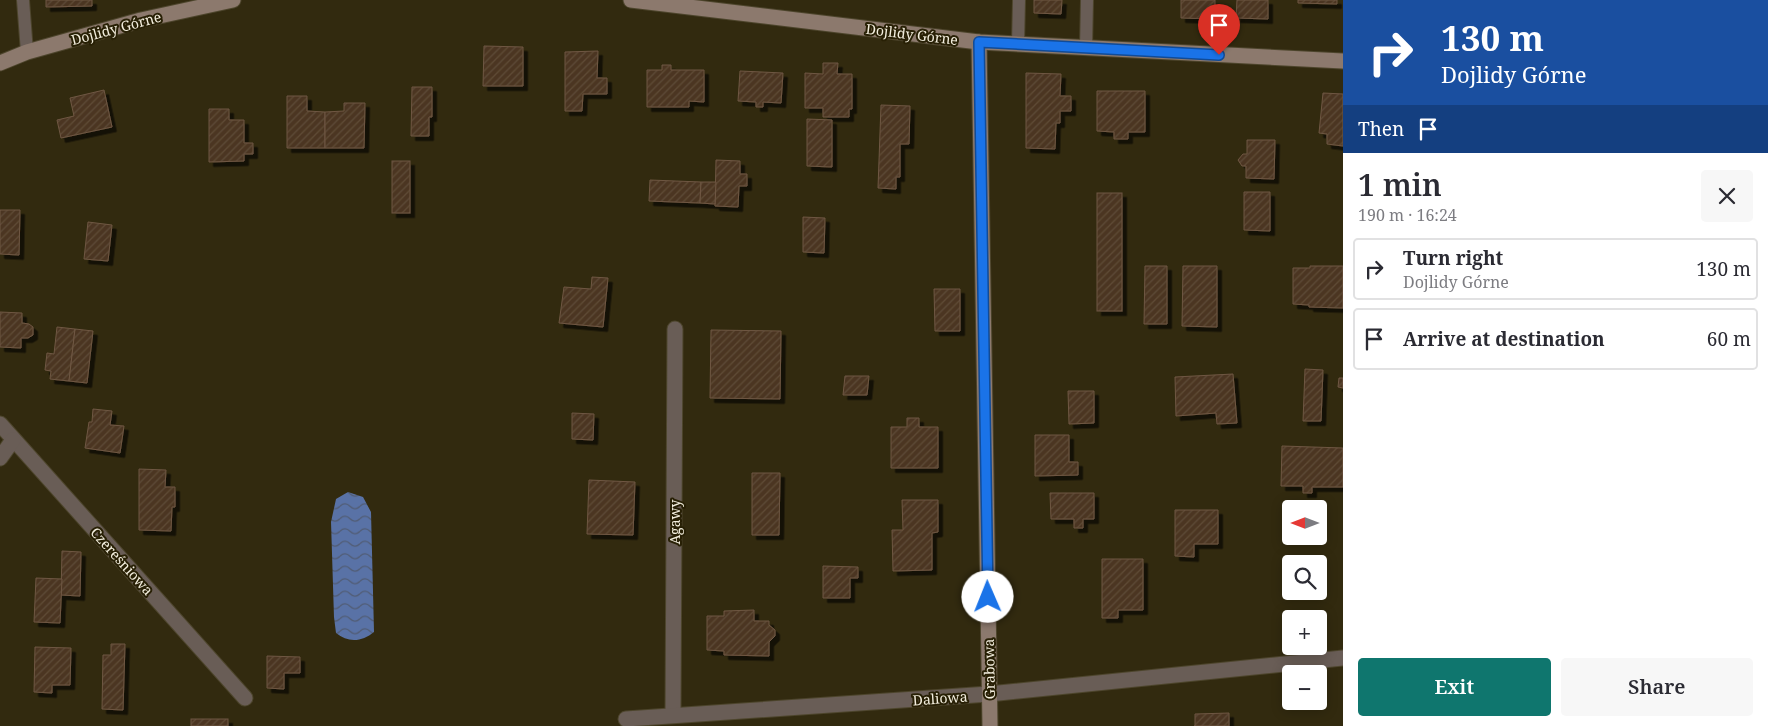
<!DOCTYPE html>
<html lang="en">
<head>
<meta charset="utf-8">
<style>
	body { margin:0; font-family:"Noto Serif",serif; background:#f7f7f7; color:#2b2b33; height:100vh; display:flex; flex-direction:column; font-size:19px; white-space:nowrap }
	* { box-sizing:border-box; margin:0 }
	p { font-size:16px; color:#7c7c81 }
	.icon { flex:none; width:28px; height:28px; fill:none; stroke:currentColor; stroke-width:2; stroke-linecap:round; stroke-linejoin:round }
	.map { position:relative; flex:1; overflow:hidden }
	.details { display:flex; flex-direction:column; background:#fff; width:425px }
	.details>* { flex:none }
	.top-card { background:#1a4fa0; color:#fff; overflow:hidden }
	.needle { width:32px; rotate:270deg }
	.fabs { position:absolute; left:1282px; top:500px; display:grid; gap:10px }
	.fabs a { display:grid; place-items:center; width:45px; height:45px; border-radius:5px; background:#fff; box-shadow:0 2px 12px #0003; font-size:25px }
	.pin { position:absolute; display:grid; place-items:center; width:42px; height:42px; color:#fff; margin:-51px -21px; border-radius:50% 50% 50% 0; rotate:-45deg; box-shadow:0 0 5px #0007 }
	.pin .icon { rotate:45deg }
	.me { position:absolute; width:55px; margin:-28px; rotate:359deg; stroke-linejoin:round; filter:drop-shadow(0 0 4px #0008) }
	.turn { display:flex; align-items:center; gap:18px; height:105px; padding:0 15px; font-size:22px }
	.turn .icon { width:65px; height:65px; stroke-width:2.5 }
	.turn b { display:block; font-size:35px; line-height:42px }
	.then { display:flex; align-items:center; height:48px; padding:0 15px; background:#0003; gap:10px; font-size:19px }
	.round { display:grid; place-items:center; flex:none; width:52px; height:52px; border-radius:5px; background:#f7f7f7 }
	.headline { display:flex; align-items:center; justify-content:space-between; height:85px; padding:0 15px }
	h1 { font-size:30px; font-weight:600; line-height:38px }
	.primary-button { display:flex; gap:10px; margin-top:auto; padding:10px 15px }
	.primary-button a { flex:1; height:58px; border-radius:5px; background:#0f766e; color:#fff; font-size:20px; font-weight:600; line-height:58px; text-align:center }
	.primary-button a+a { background:#f7f7f7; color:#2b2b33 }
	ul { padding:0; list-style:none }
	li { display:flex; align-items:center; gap:15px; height:62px; margin:0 10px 8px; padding:0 5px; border:2px solid #e1e1e2; border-radius:5px }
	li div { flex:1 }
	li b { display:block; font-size:19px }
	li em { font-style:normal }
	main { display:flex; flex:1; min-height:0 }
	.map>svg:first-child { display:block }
	.water { fill:url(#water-waves) }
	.building { fill:url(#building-hatch); stroke:#6f5743; filter:url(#shadow) }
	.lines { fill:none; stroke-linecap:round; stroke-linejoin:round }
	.lane-casing { stroke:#4d452c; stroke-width:14 }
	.street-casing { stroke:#4d452c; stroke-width:17 }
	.secondary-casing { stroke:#4d452c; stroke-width:17 }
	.lane { stroke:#695d56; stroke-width:12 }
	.street { stroke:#695d56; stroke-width:15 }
	.secondary { stroke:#8c796d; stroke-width:15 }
	.route-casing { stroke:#114b97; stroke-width:12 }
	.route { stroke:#1a73e8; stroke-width:9 }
	.labels { text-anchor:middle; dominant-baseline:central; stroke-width:4; stroke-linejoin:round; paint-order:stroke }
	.street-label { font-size:14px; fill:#f3eede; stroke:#282005 }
</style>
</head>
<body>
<main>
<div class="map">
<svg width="1343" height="726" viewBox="0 0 1343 726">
	<defs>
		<pattern id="water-waves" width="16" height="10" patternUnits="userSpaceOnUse" patternTransform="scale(1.25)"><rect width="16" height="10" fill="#5972a6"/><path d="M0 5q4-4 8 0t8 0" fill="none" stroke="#515c74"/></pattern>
		<pattern id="building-hatch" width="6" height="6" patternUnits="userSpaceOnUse" patternTransform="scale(1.25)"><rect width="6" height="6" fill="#4c3622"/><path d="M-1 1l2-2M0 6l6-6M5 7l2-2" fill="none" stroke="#5e4a37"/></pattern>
		<filter id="shadow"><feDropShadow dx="4.5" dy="4.5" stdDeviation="0" flood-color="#0009"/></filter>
	</defs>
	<rect width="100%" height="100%" fill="#322a0f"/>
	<path class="water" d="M348,492L363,497L371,512L374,632C362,642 348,643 336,633L334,617L331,522L336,499Z"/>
	<g class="building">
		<path d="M46,0H92V6L46,7Z"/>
		<path d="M1034,0H1062L1061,14L1034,13Z"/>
		<path d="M1181,0H1215V19L1181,18Z"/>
		<path d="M1237,0H1268V19L1236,18Z"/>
		<path d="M1298,0H1337V4L1298,3Z"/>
		<path d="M484,46L523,47V86H483Z"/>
		<path d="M598,51L597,78H607V94H583L582,111H565V52Z"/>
		<path d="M823,63H838L837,74H852V109H849V117H823V108H805V73L823,74Z"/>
		<path d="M662,65H671V70H704V102L689,101V107H647V70H662Z"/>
		<path d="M740,71L783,73L781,103L763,102V107H756V102L738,101Z"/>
		<path d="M1026,73L1061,74L1060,96H1071V111H1060V123H1056L1055,149L1026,148Z"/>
		<path d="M412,87H432V117H429V136H411Z"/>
		<path d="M104,90L112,127L61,138L57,120L74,116L70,98Z"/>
		<path d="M1097,91H1145V132H1128V139H1114V132L1097,131Z"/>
		<path d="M1323,93L1343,94V146L1327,144V134L1319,133Z"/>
		<path d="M287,96H307V111L325,112V148H287Z"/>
		<path d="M344,103H365L364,148H325V112L344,111Z"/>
		<path d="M881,105L910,106L909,144H900V177H896V189L878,188Z"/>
		<path d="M209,109H229V120H244V143H253V154H244V161L209,162Z"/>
		<path d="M807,119L832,120V167L807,166Z"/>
		<path d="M1247,140H1275L1274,179L1246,178V166H1242L1238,160L1243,154H1247Z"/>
		<path d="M716,160L740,161V174H747V186H739L738,207L715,206Z"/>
		<rect x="392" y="161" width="18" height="52"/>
		<path d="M650,180L701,182L700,203L649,201Z"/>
		<path d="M701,182H716L715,204L700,203Z"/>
		<path d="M1244,192H1270V231L1244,230Z"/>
		<rect x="1097" y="193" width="25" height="118"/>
		<path d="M0,210H20L19,255L0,254Z"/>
		<path d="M803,217L825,218L824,253L803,252Z"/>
		<path d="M88,222L112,225L108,261L84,259Z"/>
		<path d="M1145,266H1167V324H1144Z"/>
		<path d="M1183,266H1217V327L1182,326Z"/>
		<path d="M1310,266H1343V308L1309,307V305L1293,304V268H1310Z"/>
		<path d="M592,277L608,278L603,327L559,323L564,287L591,289Z"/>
		<path d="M934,289H960V331H935Z"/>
		<path d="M0,312L22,313V323L29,324L33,327V335L28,338H21V348L0,347Z"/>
		<path d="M57,327L75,329L69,381L50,379L51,371L45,370L47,353L54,354Z"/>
		<path d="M75,329L93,331L87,383L69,381Z"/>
		<path d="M711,330L781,331L780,399L710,398Z"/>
		<path d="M1305,369L1323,370L1321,421H1303Z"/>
		<path d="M1233,374L1237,423L1217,424L1216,413L1176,416L1175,377Z"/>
		<path d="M845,376H869L867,395H843Z"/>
		<path d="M1339,378H1343V388L1338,387Z"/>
		<path d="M1068,391H1094V423L1069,424Z"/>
		<path d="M93,409L112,411L110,425L124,426L120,453L85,448L89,422H92Z"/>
		<path d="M572,413L594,414L593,440L572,439Z"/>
		<path d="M907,418H919V427H938V468H891V427H907Z"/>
		<path d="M1035,435H1069V462H1078V475L1035,476Z"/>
		<path d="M1282,446L1343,448V487H1312V493H1303V486H1281Z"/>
		<path d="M139,469L166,470L165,487H175V507H172L171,531L139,530Z"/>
		<path d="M752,473H780L779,535H752Z"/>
		<path d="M589,480L635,482L633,535L587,534Z"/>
		<path d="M1050,493H1094V519H1083V528H1074V519H1051Z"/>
		<path d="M902,500H938V532L932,533V570L893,571L892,530H903Z"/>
		<path d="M1175,510H1218V544H1194V557L1175,556Z"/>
		<path d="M62,551L81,552L80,596L61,595Z"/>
		<path d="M1102,559H1143V610H1118V618H1102Z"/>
		<path d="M823,566L858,567V578H850V598H823Z"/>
		<path d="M36,578L62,579L60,623L34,622Z"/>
		<path d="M754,610V621H769V625L775,630V636L769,642V656L724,655V651L707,650V616H724V611Z"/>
		<path d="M111,644H125L123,710L102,709L103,655H111Z"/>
		<path d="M35,647L71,648L70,685H52V693L34,692Z"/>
		<path d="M267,656L300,657V673H284V689L267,688Z"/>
		<path d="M1229,713V726H1194H1195V714Z"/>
		<rect x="191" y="719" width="37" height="7"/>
	</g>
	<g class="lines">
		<defs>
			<g id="lane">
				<path d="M23,0L27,52"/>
				<path d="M1018,44L1019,0"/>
				<path d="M1086,48L1087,0"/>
			</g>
			<g id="street">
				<path d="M0,424L245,698"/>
				<path d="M0,458L13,440"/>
				<path d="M673,715L675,329"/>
				<path d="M626,719L989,694L1343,658"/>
			</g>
			<g id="secondary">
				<path d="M631,0L979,42L1343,61"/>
				<path d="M979,42L990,726"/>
				<path d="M0,63L27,52L141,20L233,0"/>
			</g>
		</defs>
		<use href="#lane" class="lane-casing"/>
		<use href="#street" class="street-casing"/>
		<use href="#secondary" class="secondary-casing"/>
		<use href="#lane" class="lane"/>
		<use href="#street" class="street"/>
		<use href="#secondary" class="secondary"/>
	</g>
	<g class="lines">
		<defs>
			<path id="route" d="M988,597L979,42L1219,55"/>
		</defs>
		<use href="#route" class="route-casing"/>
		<use href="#route" class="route"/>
	</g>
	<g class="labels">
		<g class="street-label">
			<text transform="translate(116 28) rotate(-15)">Dojlidy Górne</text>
			<text transform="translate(912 34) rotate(7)">Dojlidy Górne</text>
			<text transform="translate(674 522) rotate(-90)">Agawy</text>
			<text transform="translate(122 561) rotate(48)">Czereśniowa</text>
			<text transform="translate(989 669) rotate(-91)">Grabowa</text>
			<text transform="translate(940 698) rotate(-4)">Daliowa</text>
		</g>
	</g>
</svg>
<div class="fabs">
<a><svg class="needle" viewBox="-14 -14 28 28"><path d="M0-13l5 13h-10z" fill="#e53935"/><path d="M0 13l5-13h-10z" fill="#7c7c81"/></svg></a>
<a><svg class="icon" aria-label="search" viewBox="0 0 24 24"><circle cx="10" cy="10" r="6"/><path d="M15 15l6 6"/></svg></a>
<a>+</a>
<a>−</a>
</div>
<div class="pin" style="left:1219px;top:55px;background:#d93025"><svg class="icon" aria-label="arrive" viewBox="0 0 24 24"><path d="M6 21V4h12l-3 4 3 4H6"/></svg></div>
<svg class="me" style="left:988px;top:597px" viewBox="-20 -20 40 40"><circle r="19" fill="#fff"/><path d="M0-13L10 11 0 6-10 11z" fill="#1a73e8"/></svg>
</div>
<section class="details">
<div class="top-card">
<div class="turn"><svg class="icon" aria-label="right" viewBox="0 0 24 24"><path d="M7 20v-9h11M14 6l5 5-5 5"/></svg><div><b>130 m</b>Dojlidy Górne</div></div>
<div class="then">Then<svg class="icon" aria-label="arrive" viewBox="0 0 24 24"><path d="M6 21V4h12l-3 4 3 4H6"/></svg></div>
</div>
<div class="headline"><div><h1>1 min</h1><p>190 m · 16:24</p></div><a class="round"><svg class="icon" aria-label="close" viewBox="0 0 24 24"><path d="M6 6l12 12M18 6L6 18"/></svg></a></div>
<ul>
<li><svg class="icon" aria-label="right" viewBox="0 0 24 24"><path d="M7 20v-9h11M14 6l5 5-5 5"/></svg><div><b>Turn right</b><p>Dojlidy Górne</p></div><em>130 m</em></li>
<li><svg class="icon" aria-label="arrive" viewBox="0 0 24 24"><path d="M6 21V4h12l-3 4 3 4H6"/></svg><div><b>Arrive at destination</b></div><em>60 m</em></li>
</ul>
<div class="primary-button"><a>Exit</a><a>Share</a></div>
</section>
</main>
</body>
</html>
